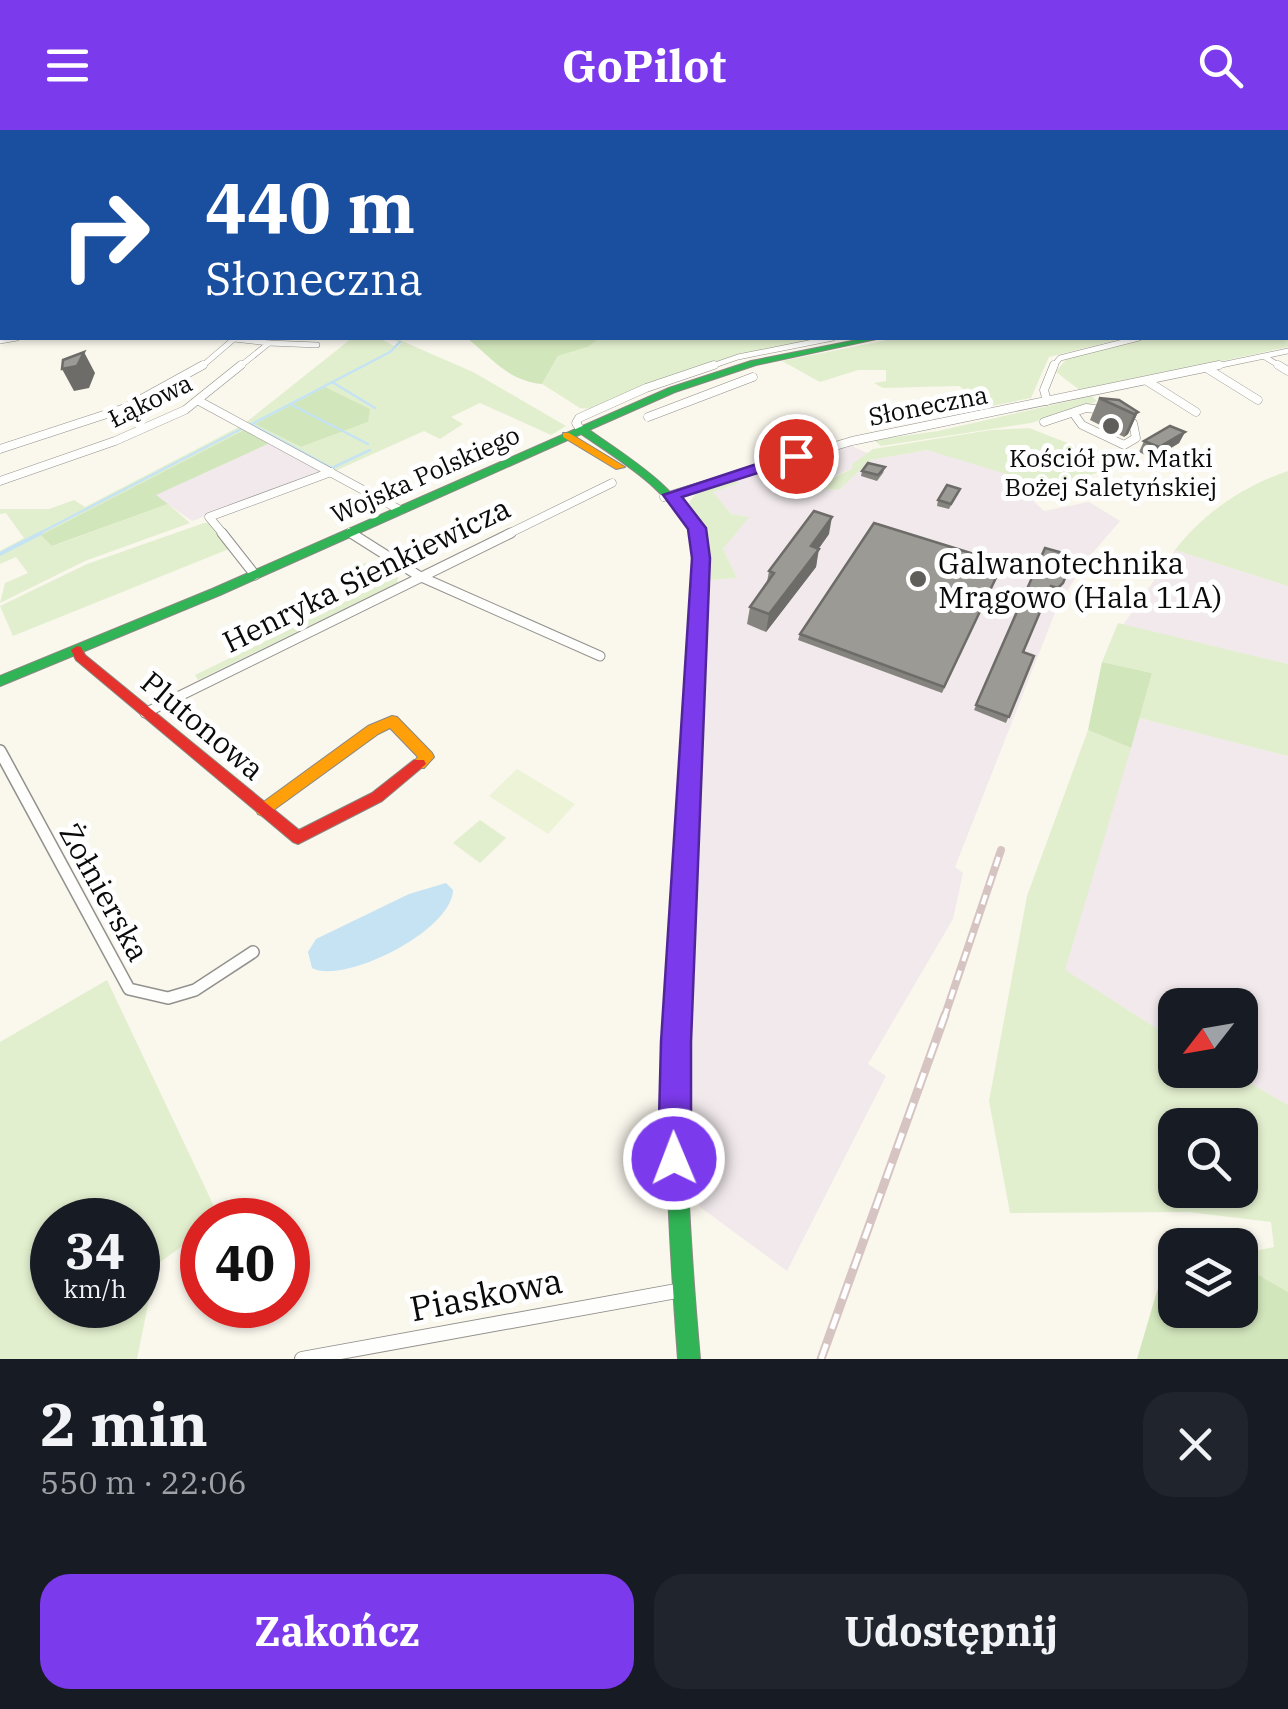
<!DOCTYPE html>
<html lang="pl">
<head>
<meta charset="utf-8">
<style>
	body { margin:0; font-family:"IBM Plex Serif",serif; background:#20242c; color:#f1f3f6; height:100vh; display:flex; flex-direction:column; font-size:38px; white-space:nowrap }
	* { box-sizing:border-box; margin:0 }
	p { font-size:32px; color:#9ea1a6 }
	.icon { flex:none; width:55px; height:55px; fill:none; stroke:currentColor; stroke-width:2; stroke-linecap:round; stroke-linejoin:round }
	.map { position:relative; height:1229px; overflow:hidden }
	.details { display:flex; flex-direction:column; background:#171b24; flex:1 }
	.details>* { flex:none }
	.hud { position:absolute; left:0px; top:0px; width:1290px; height:210px; box-shadow:0 2px 8px #0004; background:#1a4fa0; color:#fff; overflow:hidden }
	.needle { width:65px; rotate:239deg }
	.controls { position:absolute; left:1158px; top:858px; display:grid; gap:20px }
	.controls a { display:grid; place-items:center; width:100px; height:100px; border-radius:20px; background:#171b24; box-shadow:0 2px 8px #0004; font-size:50px }
	.speed { position:absolute; left:30px; top:1068px; display:flex; gap:20px; font-size:50px; font-weight:700; text-align:center }
	.speed>* { display:grid; place-content:center; width:130px; height:130px; border-radius:50%; background:#171b24; box-shadow:0 2px 8px #0004; line-height:1 }
	.speed small { font-size:25px; font-weight:400 }
	.speed .limit { border:15px solid #d22; background:#fff; color:#111 }
	.pin { position:absolute; display:grid; place-items:center; width:85px; height:85px; color:#fff; margin:-42px; border:5px solid #fff; border-radius:50%; box-shadow:0 2px 10px #0007 }
	.me { position:absolute; width:110px; margin:-55px; rotate:359deg; stroke-linejoin:round; filter:drop-shadow(0 0 8px #0008) }
	.turn { display:flex; align-items:center; gap:35px; height:210px; padding:0 40px; font-size:45px }
	.turn .icon { width:130px; height:130px; stroke-width:2.5 }
	.turn b { display:block; font-size:70px; line-height:85px }
	.round { display:grid; place-items:center; flex:none; width:105px; height:105px; border-radius:30px; background:#20242c }
	.summary { display:flex; align-items:center; justify-content:space-between; height:170px; padding:0 40px }
	h1 { font-size:60px; font-weight:800; line-height:75px }
	.cta { display:flex; gap:20px; margin-top:auto; padding:20px 40px }
	.cta a { flex:1; height:115px; border-radius:30px; background:#7c3aed; color:#fff; font-size:40px; font-weight:800; line-height:115px; text-align:center }
	.cta a+a { background:#20242c; color:#f1f3f6 }
	header { display:flex; justify-content:space-between; align-items:center; height:130px; padding:0 40px; background:#7c3aed; color:#fff; font-size:45px; font-weight:800 }
	.map>svg:first-child { display:block }
	.industrial { fill:#f1e9eb }
	.green { fill:#e2efce; fill-rule:evenodd }
	.forest { fill:#d2e6bc }
	.pitch { fill:#ecf3d7 }
	.water { fill:#c5e3f3 }
	.lines { fill:none; stroke-linecap:round; stroke-linejoin:round }
	.stream-far1 { stroke:#c5e3f3; stroke-width:2.5 }
	.stream { stroke:#c5e3f3; stroke-width:4 }
	.street-far5-casing { stroke:#93918d; stroke-width:5 }
	.street-far4-casing { stroke:#93918d; stroke-width:6 }
	.street-far3-casing { stroke:#93918d; stroke-width:9 }
	.street-far2-casing { stroke:#93918d; stroke-width:11 }
	.street-far1-casing { stroke:#93918d; stroke-width:14 }
	.street-casing { stroke:#93918d; stroke-width:16 }
	.fast-casing { stroke:#898883; stroke-width:2 }
	.slow-casing { stroke:#898883; stroke-width:2 }
	.jam-casing { stroke:#898883; stroke-width:2 }
	.street-far5 { stroke:#fefefc; stroke-width:4 }
	.street-far4 { stroke:#fefefc; stroke-width:5 }
	.street-far3 { stroke:#fefefc; stroke-width:8 }
	.street-far2 { stroke:#fefefc; stroke-width:9 }
	.street-far1 { stroke:#fefefc; stroke-width:11 }
	.street { stroke:#fefefc; stroke-width:14 }
	.fast { fill:#30b455; fill-rule:evenodd }
	.slow { fill:#ff9f0a; fill-rule:evenodd }
	.jam { fill:#e5322d; fill-rule:evenodd }
	.rail-far1-casing { stroke:#d6c4c3; stroke-width:8 }
	.rail-casing { stroke:#d6c4c3; stroke-width:9 }
	.rail-far1 { stroke:#fff; stroke-width:4; stroke-dasharray:10; stroke-linecap:butt }
	.rail { stroke:#fff; stroke-width:5; stroke-dasharray:16; stroke-linecap:butt }
	.wall { fill:#86847f }
	.shaded-wall { fill:#6d6c68 }
	.building { fill:#9c9a94; stroke:#6d6c68; stroke-width:2.5 }
	.route { fill:#7c3aed; stroke:#51269a; stroke-width:2.5 }
	.poi-dot { fill:#5f5e5a; stroke:#fff; stroke-width:4 }
	.labels { text-anchor:middle; dominant-baseline:central; stroke-width:10; stroke-linejoin:round; paint-order:stroke }
	.far-street-label { font-size:25px; fill:#0b0b0b; stroke:#fff }
	.far-poi-label { font-size:25px; fill:#0b0b0b; stroke:#fff }
	.poi-label { font-size:30px; fill:#0b0b0b; stroke:#fff; text-anchor:start }
	.street-label { font-size:30px; fill:#0b0b0b; stroke:#fff }
	.near-street-label { font-size:35px; fill:#0b0b0b; stroke:#fff }
</style>
</head>
<body>
<header><svg class="icon" aria-label="menu" viewBox="0 0 24 24"><path d="M4 6h16M4 12h16M4 18h16"/></svg>GoPilot<svg class="icon" aria-label="search" viewBox="0 0 24 24"><circle cx="10" cy="10" r="6"/><path d="M15 15l6 6"/></svg></header>
<div class="map">
<svg width="1288" height="1229" viewBox="0 0 1288 1229">
	<rect width="100%" height="100%" fill="#faf7ed"/>
	<g class="industrial">
		<path d="M270,313L324,341L192,391L155,365Z"/>
		<path d="M850,315L869,324L853,338L830,348L821,359L839,360L871,330L927,320L1048,355L1053,358L1033,371L1044,381L1089,372L1120,391L1089,427L1058,475L955,737L963,743L953,789L868,934L886,946L787,1141L700,1077L691,1020L689,962L709,465L711,450L737,448L723,419L748,387L731,384L713,362L738,353L735,350Z"/>
		<path d="M1175,420L1288,456V534L1123,495Z"/>
		<path d="M1139,588L1288,626V975L1227,940H1240V875H1175V910L1064,840Z"/>
	</g>
	<g class="green">
		<path d="M1288,202V217L1081,261L1056,242L1066,229L1151,208H1288Z"/>
		<path d="M352,208H380L397,218L402,213L389,208H395L473,242L566,296L551,305L480,273L451,287L463,294L440,309L424,301L335,341L244,294ZM368,292L301,317L256,294Z"/>
		<path d="M600,208H823L734,226L591,279L580,278L542,254L558,226L588,217Z"/>
		<path d="M897,208H1125L1049,227L1031,268L987,277L959,256L883,258L874,253L886,251V240H858L820,252L782,231Z"/>
		<path d="M1092,266L1097,271L1090,275L1031,293L881,316L874,310L938,301Z"/>
		<path d="M239,297L244,300L42,405L53,416L168,374L190,393L85,431L0,473L5,453L28,443L16,427L0,434V421L24,408L6,383L0,384V379H49L74,370L85,377Z"/>
		<path d="M1029,298L1122,334L1053,358L927,320L871,330L839,360L821,359L800,365L853,338L852,334L873,319L991,300Z"/>
		<path d="M1288,341V456L1175,420C1203,383 1244,356 1288,341Z"/>
		<path d="M735,350L739,353L713,362L731,384L749,387L723,419L737,448L711,450L707,409L688,374L698,361Z"/>
		<path d="M204,393H209L229,419L13,506L0,476L87,434Z"/>
		<path d="M382,430L399,441L397,453L198,550L195,545L373,458L360,445L363,443L350,436Z"/>
		<path d="M1118,493L1288,534V626L1139,588L1152,543L1102,532Z"/>
		<path d="M1088,600L1131,618L1065,840L1175,910V940H1227L1288,975V1162L1240,1134V1124L1274,1117L1271,1092L1189,1082L1010,1083L989,971L1027,766ZM1175,995H1240V1060H1175Z"/>
		<path d="M480,690L506,708L480,733L453,713Z"/>
		<path d="M107,850L220,1089L202,1090V1102L156,1135L137,1229H0V912ZM52,1090H138V1175H52Z"/>
	</g>
	<g class="forest">
		<path d="M467,208H600L588,217L558,226L542,254C507,250 493,229 467,208Z"/>
		<path d="M325,257L370,279L368,292L301,317L255,294Z"/>
		<path d="M244,300L270,313L156,365L168,374L52,416L41,405Z"/>
		<path d="M1102,532L1152,543L1131,618L1088,600Z"/>
		<path d="M1240,1134L1288,1162V1229H1137L1163,1141L1175,1138V1180H1240Z"/>
	</g>
	<path class="pitch" d="M517,639L575,674L548,704L489,666Z"/>
	<g class="water">
		<path d="M174,0H660L146,2Z"/>
		<path d="M446,753L453,760C452,801 343,855 312,838L308,822L316,809L409,764Z"/>
	</g>
	<g class="lines">
		<g class="stream-far1">
			<path d="M332,252L375,278"/>
			<path d="M292,275L368,314"/>
			<path d="M251,294L332,338L370,320"/>
			<path d="M250,295L390,222L400,212"/>
			<path d="M36,405L241,299"/>
		</g>
		<path class="stream" d="M0,424L41,403"/>
		<defs>
			<path id="street-far5" d="M85,2L100,0"/>
			<g id="street-far4">
				<path d="M234,209L269,213L238,238"/>
				<path d="M0,211L17,208"/>
				<path d="M269,213L317,215"/>
				<path d="M1265,227L1283,238"/>
				<path d="M200,238L235,208"/>
				<path d="M706,238L738,227L833,208"/>
				<path d="M1052,238L1060,228L1139,208"/>
				<path d="M1207,238L1288,221"/>
			</g>
			<g id="street-far3">
				<path d="M1278,235L1288,241"/>
				<path d="M1208,239L1258,270"/>
				<path d="M1147,251L1196,282"/>
				<path d="M199,271L400,380"/>
				<path d="M1047,271L1044,260L1054,235"/>
				<path d="M1074,284L1082,295L1124,315L1136,308L1133,293L1124,288"/>
				<path d="M648,287L753,247"/>
				<path d="M1044,292L1086,278L1104,280"/>
				<path d="M580,299L576,293L579,288L646,258L714,235"/>
				<path d="M0,319L125,278L203,235"/>
				<path d="M0,351L115,311L185,280L241,235"/>
				<path d="M664,367L852,311L1219,235"/>
				<path d="M350,402L355,405"/>
				<path d="M224,405L209,387L331,342"/>
				<path d="M506,405L612,353"/>
			</g>
			<g id="street-far2">
				<path d="M222,403L255,445"/>
				<path d="M351,403L419,446L600,526"/>
				<path d="M145,583L511,403"/>
			</g>
			<path id="street-far1" d="M0,621L129,859L168,868L195,860L253,822"/>
			<path id="street" d="M302,1229L682,1160"/>
			<path id="fast" d="M867,208H881L756,235L675,262L589,300C637,333 677,357 705,410C696,615 681,820 687,1025C689,1093 694,1161 700,1229H678C673,1161 668,1093 667,1024C665,819 682,614 695,410C668,359 627,335 581,304L220,465L0,556V546L212,459L669,258L751,231Z"/>
			<g id="slow">
				<path d="M563,303H569L625,337L616,339L563,307Z"/>
				<path d="M392,586L397,587L432,623L434,627L424,638H414L412,634L418,627L390,598L378,604L268,684L263,686L258,684L256,680L258,676L368,596Z"/>
			</g>
			<path id="jam" d="M77,516L81,517L85,525L299,700L372,663L414,630H424L426,634L382,671L298,714L293,712L76,530L71,520Z"/>
		</defs>
		<use href="#street-far5" class="street-far5-casing"/>
		<use href="#street-far4" class="street-far4-casing"/>
		<use href="#street-far3" class="street-far3-casing"/>
		<use href="#street-far2" class="street-far2-casing"/>
		<use href="#street-far1" class="street-far1-casing"/>
		<use href="#street" class="street-casing"/>
		<use href="#fast" class="fast-casing"/>
		<use href="#slow" class="slow-casing"/>
		<use href="#jam" class="jam-casing"/>
		<use href="#street-far5" class="street-far5"/>
		<use href="#street-far4" class="street-far4"/>
		<use href="#street-far3" class="street-far3"/>
		<use href="#street-far2" class="street-far2"/>
		<use href="#street-far1" class="street-far1"/>
		<use href="#street" class="street"/>
		<use href="#fast" class="fast"/>
		<use href="#slow" class="slow"/>
		<use href="#jam" class="jam"/>
		<defs>
			<path id="rail-far1" d="M944,888L1001,720"/>
			<path id="rail" d="M821,1229L945,885"/>
		</defs>
		<use href="#rail-far1" class="rail-far1-casing"/>
		<use href="#rail" class="rail-casing"/>
		<use href="#rail-far1" class="rail-far1"/>
		<use href="#rail" class="rail"/>
	</g>
	<g class="wall">
		<path d="M1099,268L1138,282L1128,304L1124,307L1090,290Z"/>
		<path d="M1185,302L1179,313L1153,329L1139,322L1144,311Z"/>
		<path d="M885,337L883,343L877,351L861,346L862,341Z"/>
		<path d="M960,359L949,379L937,376L938,370Z"/>
		<path d="M829,404L818,419L816,437L766,502L747,494L750,477L767,452L769,441Z"/>
		<path d="M1045,418L1060,458L1055,463L1049,461L1023,522L1034,526L1006,593L974,580Z"/>
		<path d="M1003,433L942,563L798,510L800,504Z"/>
	</g>
	<g class="shaded-wall">
		<path d="M84,222L95,243L89,258L74,261L62,239Z"/>
		<path d="M1138,282L1128,304L1124,307L1134,284Z"/>
		<path d="M1185,302L1179,313L1153,329L1159,317Z"/>
		<path d="M832,387L829,404L808,434L811,416Z"/>
		<path d="M819,419L816,437L766,502L769,484Z"/>
	</g>
	<g class="building">
		<path d="M84,222L77,236L62,239L63,230Z"/>
		<path d="M1099,268L1119,270L1138,282L1134,284Z"/>
		<path d="M1170,296L1185,302L1159,317L1144,311Z"/>
		<path d="M868,333L885,337L878,345L862,341Z"/>
		<path d="M947,355L960,359L951,374L938,370Z"/>
		<path d="M814,381L832,387L811,416L819,419L769,484L750,477L774,443L769,441Z"/>
		<path d="M874,393L1003,433L944,557L800,504Z"/>
		<path d="M1045,418L1074,426L1063,453L1058,458L1051,456L1023,522L1034,526L1009,587L976,575Z"/>
	</g>
	<path class="route" d="M796,321L804,326L802,329L682,367L706,398L710,428L691,912V1029L686,1041L674,1045L663,1041L658,1029L661,912L692,428L688,399L663,365Z"/>
	<g class="poi-dot">
		<circle cx="1111" cy="296" r="10"/>
		<circle cx="918" cy="449" r="10"/>
	</g>
	<g class="labels">
		<g class="far-street-label">
			<text transform="translate(150 270) rotate(-26)">Łąkowa</text>
			<text transform="translate(928 275) rotate(-11)">Słoneczna</text>
			<text transform="translate(425 344) rotate(-24)">Wojska Polskiego</text>
		</g>
		<g class="far-poi-label">
			<text x="1111" y="327">Kościół pw. Matki<tspan x="1111" dy="29">Bożej Saletyńskiej</tspan></text>
		</g>
		<g class="poi-label">
			<text x="938" y="432">Galwanotechnika<tspan x="938" dy="34">Mrągowo (Hala 11A)</tspan></text>
		</g>
		<g class="street-label">
			<text transform="translate(366 444) rotate(-26)">Henryka Sienkiewicza</text>
			<text transform="translate(203 595) rotate(40)">Plutonowa</text>
			<text transform="translate(105 762) rotate(61)">Żołnierska</text>
		</g>
		<g class="near-street-label">
			<text transform="translate(486 1164) rotate(-11)">Piaskowa</text>
		</g>
	</g>
</svg>
<div class="controls">
<a><svg class="needle" viewBox="-14 -14 28 28"><path d="M0-13l5 13h-10z" fill="#e53935"/><path d="M0 13l5-13h-10z" fill="#9ea1a6"/></svg></a>
<a><svg class="icon" aria-label="search" viewBox="0 0 24 24"><circle cx="10" cy="10" r="6"/><path d="M15 15l6 6"/></svg></a>
<a><svg class="icon" aria-label="layers" viewBox="0 0 24 24"><path d="M12 4l9 5-9 5-9-5zM3 14l9 5 9-5"/></svg></a>
</div>
<div class="speed"><div>34<small>km/h</small></div><div class="limit">40</div></div>
<div class="pin" style="left:796px;top:326px;background:#d93025"><svg class="icon" aria-label="arrive" viewBox="0 0 24 24"><path d="M6 21V4h12l-3 4 3 4H6"/></svg></div>
<svg class="me" style="left:674px;top:1029px" viewBox="-20 -20 40 40"><circle r="17" fill="#7c3aed" stroke="#fff" stroke-width="3"/><path d="M0-11L8 9 0 5-8 9z" fill="#fff"/></svg>
<div class="hud">
<div class="turn"><svg class="icon" aria-label="right" viewBox="0 0 24 24"><path d="M7 20v-9h11M14 6l5 5-5 5"/></svg><div><b>440 m</b>Słoneczna</div></div>
</div>
</div>
<section class="details">
<div class="summary"><div><h1>2 min</h1><p>550 m · 22:06</p></div><a class="round"><svg class="icon" aria-label="close" viewBox="0 0 24 24"><path d="M6 6l12 12M18 6L6 18"/></svg></a></div>
<div class="cta"><a>Zakończ</a><a>Udostępnij</a></div>
</section>
</body>
</html>
